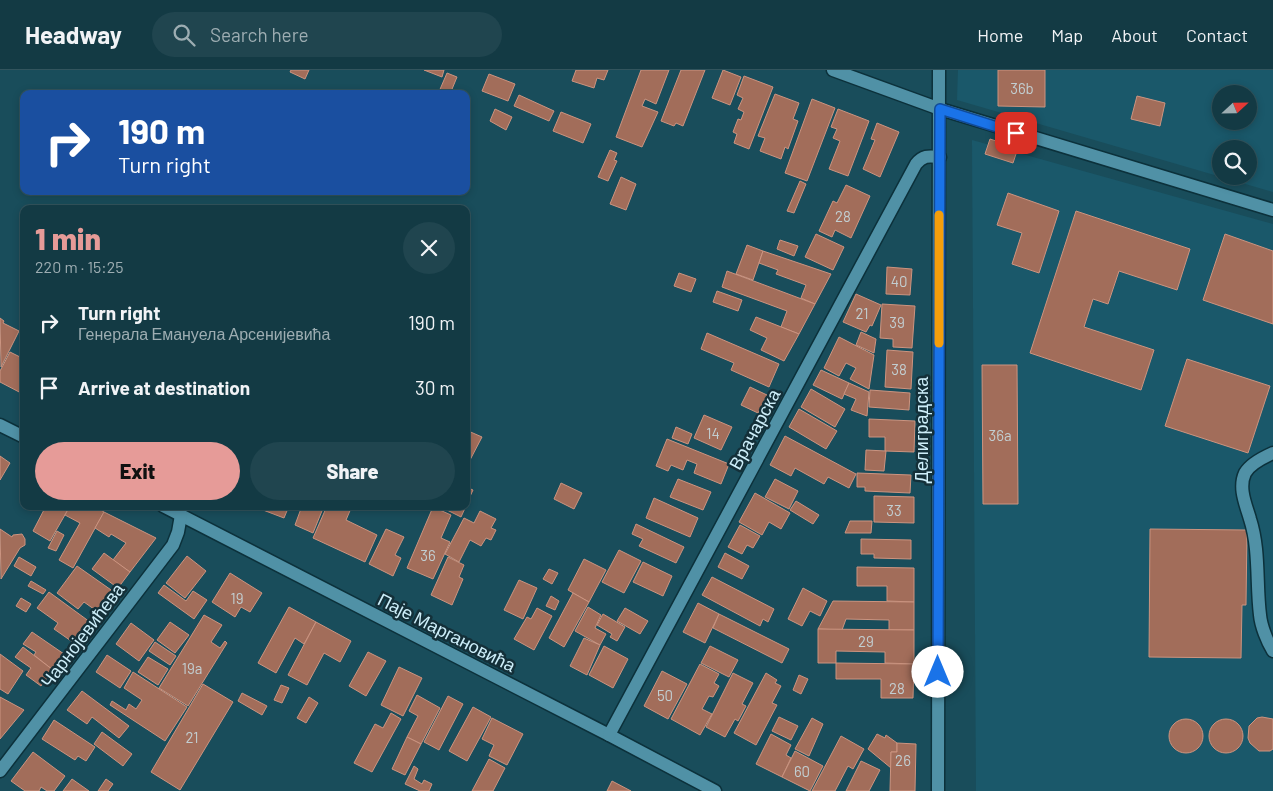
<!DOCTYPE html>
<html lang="en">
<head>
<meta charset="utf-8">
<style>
	body { margin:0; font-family:Barlow,sans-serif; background:#20454f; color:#f1f3f6; height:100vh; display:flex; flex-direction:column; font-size:19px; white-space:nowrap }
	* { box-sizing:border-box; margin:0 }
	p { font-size:16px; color:#9dadb2 }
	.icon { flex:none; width:28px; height:28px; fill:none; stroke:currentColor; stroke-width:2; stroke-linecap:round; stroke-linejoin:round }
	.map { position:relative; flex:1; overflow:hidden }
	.side { position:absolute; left:20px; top:135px; width:450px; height:305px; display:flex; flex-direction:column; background:#133a44; border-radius:10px; box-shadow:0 2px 8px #0003,0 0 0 1px #32545d }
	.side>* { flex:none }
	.guide { position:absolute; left:20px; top:20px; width:450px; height:105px; border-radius:10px; box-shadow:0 2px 8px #0003,0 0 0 1px #32545d; background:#1a4fa0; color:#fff; overflow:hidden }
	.needle { width:32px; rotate:68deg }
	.buttons { position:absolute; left:1212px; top:15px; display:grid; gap:10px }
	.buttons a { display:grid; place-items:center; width:45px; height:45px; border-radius:50%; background:#133a44; box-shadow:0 2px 8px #0003,0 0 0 1px #32545d; font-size:25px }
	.pin { position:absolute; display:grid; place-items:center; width:42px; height:42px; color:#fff; margin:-21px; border-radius:10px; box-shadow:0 2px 8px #0006 }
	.me { position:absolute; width:55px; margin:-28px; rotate:0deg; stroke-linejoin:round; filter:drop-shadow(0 0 4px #0008) }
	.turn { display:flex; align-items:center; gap:18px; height:105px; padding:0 15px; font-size:22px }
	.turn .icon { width:65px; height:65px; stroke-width:2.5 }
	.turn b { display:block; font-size:35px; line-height:42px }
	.round { display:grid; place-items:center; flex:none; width:52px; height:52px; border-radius:26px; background:#20454f }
	.summary { display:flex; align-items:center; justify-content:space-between; height:85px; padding:0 15px }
	h1 { font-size:30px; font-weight:800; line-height:38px; color:#e69b98 }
	.action { display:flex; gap:10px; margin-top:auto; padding:10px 15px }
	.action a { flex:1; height:58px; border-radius:30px; background:#e69b98; color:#111; font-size:20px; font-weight:800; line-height:58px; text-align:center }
	.action a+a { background:#20454f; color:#f1f3f6 }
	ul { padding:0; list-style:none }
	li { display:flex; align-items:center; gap:15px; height:65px; padding:0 15px }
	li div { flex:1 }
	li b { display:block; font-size:19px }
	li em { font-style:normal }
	header { display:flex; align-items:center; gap:30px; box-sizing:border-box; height:70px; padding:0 25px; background:#133a44; border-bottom:1px solid #32545d }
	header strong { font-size:24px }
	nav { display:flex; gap:28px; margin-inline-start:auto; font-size:18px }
	.search { width:350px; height:45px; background:#20454f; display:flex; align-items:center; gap:12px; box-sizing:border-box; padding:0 18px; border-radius:28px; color:#9dadb2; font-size:19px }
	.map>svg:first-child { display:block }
	.built { fill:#1a586a; fill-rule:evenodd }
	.building { fill:#a26d5a; stroke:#cc9480 }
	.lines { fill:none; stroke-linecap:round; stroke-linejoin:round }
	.minor-casing { stroke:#0c313b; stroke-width:15 }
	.minor { stroke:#5091a6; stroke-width:12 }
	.route-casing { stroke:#114b97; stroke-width:12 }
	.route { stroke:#1a73e8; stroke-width:9 }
	.slow { stroke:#f59e0b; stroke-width:9 }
	.labels { text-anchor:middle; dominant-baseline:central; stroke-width:5; stroke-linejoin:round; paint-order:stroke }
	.number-label { font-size:15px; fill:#c2ced1 }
	.street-label { font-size:18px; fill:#cdeef9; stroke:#143039 }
</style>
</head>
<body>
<header>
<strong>Headway</strong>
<div class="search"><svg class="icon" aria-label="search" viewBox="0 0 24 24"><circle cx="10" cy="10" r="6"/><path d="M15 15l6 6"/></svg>Search here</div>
<nav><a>Home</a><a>Map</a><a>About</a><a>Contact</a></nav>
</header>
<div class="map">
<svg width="1273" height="721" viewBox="0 0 1273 721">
	<rect width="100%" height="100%" fill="#194d5b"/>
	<g class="built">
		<path d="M958,0H1273V122L957,30ZM1221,24H1249V51H1221ZM1221,79H1249V106H1221Z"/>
		<path d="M972,70L1273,154V721H976Z"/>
	</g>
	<g class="building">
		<path d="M291,0H309L305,9L290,2Z"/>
		<path d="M424,0H444L442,7Z"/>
		<path d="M576,0H608L604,10L597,8L594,18L572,11Z"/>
		<path d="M641,0H669L656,34L645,29L642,36L658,42L642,77L616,67Z"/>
		<path d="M681,0H705L683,56L676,53L674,56L661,51Z"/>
		<path d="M723,0L741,7L730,35L712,28Z"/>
		<path d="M998,0H1045V37L998,36Z"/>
		<path d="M447,3L457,7L450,24H438Z"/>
		<path d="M489,4L515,14L508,31L482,21Z"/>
		<path d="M744,6L773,17L749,79L734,73L737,64L733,62L738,49L741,50L744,42L738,39L743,28L737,25Z"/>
		<path d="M775,24L799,33L793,49L798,51L788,79L785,77L781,89L760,81L765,68L758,66Z"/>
		<path d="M519,25L554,41L549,51L514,36Z"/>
		<path d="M1137,26L1165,33L1160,56L1131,49Z"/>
		<path d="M812,29L835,38L807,111L785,103Z"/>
		<path d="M495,39L512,47L506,60L490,51Z"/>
		<path d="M838,39L869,51L848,106L829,99L840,71L833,68L837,59L831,57Z"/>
		<path d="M561,42L591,54L583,73L553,61Z"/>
		<path d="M877,53L899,62L880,107L863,99L875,70L871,69Z"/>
		<path d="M990,69L1018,78L1013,93L985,84Z"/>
		<path d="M610,80L617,83L614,90L617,91L608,111L598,107Z"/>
		<path d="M621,107L636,114L626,140L610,134Z"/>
		<path d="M800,111L806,114L794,143L787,141Z"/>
		<path d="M846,115L870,126L851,168L835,160L832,167L819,161L833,131L837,133Z"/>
		<path d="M1008,123L1059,141L1039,203L1012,194L1022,163L997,155Z"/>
		<path d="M1076,141L1190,179L1177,220L1119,201L1108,234L1093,229L1084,257L1154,280L1141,320L1030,283Z"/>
		<path d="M816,164L844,177L833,200L805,187Z"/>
		<path d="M1225,164L1273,181V254L1203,230Z"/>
		<path d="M780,170L798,176L794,186L777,179Z"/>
		<path d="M747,175L763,181L753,210L736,204Z"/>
		<path d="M763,181L831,204L815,234L801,228L806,215L776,204L778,200L759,193Z"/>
		<path d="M887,197L912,199L910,225L886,224Z"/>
		<path d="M727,201L815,234L799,264L781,257L787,241L722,217Z"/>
		<path d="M679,203L696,209L691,222L674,216Z"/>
		<path d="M717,221L742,230L738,241L713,232Z"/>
		<path d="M856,224L881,235L872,256L870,255L866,262L843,252Z"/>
		<path d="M882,234L915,236L912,278L893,277V269L880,268Z"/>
		<path d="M756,247L799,264L784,291L761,280L767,268L750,260Z"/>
		<path d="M0,248L4,251L3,253L19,261L1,297Z"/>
		<path d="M861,262L876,269L874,283L856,275Z"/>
		<path d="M707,263L779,294L769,317L731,300L734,293L701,279Z"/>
		<path d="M839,267L874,285L869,319L850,309L856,298L846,293L839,306L824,298Z"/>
		<path d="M887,280L913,282L911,319L885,317Z"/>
		<path d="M10,282L24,289L23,324L0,312V301Z"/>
		<path d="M1187,289L1270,316L1248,383L1165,356Z"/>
		<path d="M982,295H1017L1018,434H983Z"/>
		<path d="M821,300L849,313L842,329L813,315Z"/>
		<path d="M849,313L869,322L867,346L851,340L856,329L844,324Z"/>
		<path d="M750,317L767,325L758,343L741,335Z"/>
		<path d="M811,319L845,339L835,357L801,337Z"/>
		<path d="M870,320L910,323L909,340L869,337Z"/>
		<path d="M799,339L837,361L826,379L789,357Z"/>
		<path d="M704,345L732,357L721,380L694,368Z"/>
		<path d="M869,349L915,351L914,382L885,381V367H869Z"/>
		<path d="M676,357L692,364L688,374L672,368Z"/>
		<path d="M466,360L482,367L470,390L466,388Z"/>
		<path d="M785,366L856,404L849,418L828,407L824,414L795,398L791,406L770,395Z"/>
		<path d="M667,369L729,394L721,414L694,403L697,394L687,390L683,400L671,395L668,401L656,396Z"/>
		<path d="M866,380L886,381L884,401L865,400Z"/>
		<path d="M0,386L10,393L0,410Z"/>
		<path d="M857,403L911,405L910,423L865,421V417H857Z"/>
		<path d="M678,409L711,422L703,440L670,427Z"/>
		<path d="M775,409L798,421L789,439L765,427Z"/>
		<path d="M561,413L582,423L574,439L554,429Z"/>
		<path d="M466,417L473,420L466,435Z"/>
		<path d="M755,423L790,443L781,459L769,452L762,465L739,452Z"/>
		<path d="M874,426L914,427V453L874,452Z"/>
		<path d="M654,428L698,448L690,467L646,448Z"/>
		<path d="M796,431L819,445L813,454L790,440Z"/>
		<path d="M46,436H70L50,471L33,461Z"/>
		<path d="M70,436H94L104,442L73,498L59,490L80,453L65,445Z"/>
		<path d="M265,436H289L284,448L263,440Z"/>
		<path d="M302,436H324L313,463L295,455Z"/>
		<path d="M327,436H352L346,450L377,465L365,492L313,468Z"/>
		<path d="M439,436H466L461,447Z"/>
		<path d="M433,437L451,445L441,468L450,472L433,509L407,498Z"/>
		<path d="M480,441L496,449L491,458L496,460L491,470L486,468L481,476L470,470L459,492L445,484L464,448L474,453Z"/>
		<path d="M104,442L156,468L130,502L113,490L126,473L111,464L109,467L95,458Z"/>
		<path d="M850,451H872L871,463H845Z"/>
		<path d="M636,454L684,477L676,493L639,476L643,469L632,464Z"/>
		<path d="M740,455L760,466L753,478L747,475L742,484L728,477Z"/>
		<path d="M0,459L12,467L13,465L22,464L25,469V475L20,478L1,509Z"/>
		<path d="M386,459L404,467L395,485L401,488L393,506L369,494Z"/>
		<path d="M1150,459L1247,460L1246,535H1242L1241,588L1149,587Z"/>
		<path d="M57,461L64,465L56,481L48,478Z"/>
		<path d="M861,469L911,470V489L874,488V484H861Z"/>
		<path d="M619,480L641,491L624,523L602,512Z"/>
		<path d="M104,483L130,502L118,518L92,499Z"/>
		<path d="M725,483L749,496L742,509L718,497Z"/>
		<path d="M187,486L206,501L185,528L166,513Z"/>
		<path d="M19,487L36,497L31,506L14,496Z"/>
		<path d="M448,487L464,495L459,507L463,509L452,535L431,525Z"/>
		<path d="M584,489L606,500L589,532L568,520Z"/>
		<path d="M643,492L672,506L663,526L633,512Z"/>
		<path d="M77,496L114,522L98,542L84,532L78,539L57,523Z"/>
		<path d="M857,497L914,498V532L887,531V516H857Z"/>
		<path d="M549,499L558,503L552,514L543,509Z"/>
		<path d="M230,503L262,523L250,542L241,537L235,547L212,532Z"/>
		<path d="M712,507L774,539L768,552L763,549L760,556L702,525Z"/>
		<path d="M519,510L537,518L523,549L504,540Z"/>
		<path d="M31,511L46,520L43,524L28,516Z"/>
		<path d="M164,515L186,531L193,521L207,530L194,549L158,523Z"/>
		<path d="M803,518L827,531L820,546L810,541L802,556L788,549Z"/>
		<path d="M49,522L90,552L74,573L54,559L58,553L37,538Z"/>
		<path d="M573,523L589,532L564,577L549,568Z"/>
		<path d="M551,526L559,531L555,540L546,536Z"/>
		<path d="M21,528L31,534L26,542L16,536Z"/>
		<path d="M833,531L914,532V560H889V550L846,549L842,560L818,559Z"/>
		<path d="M698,533L719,544L705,573L683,562Z"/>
		<path d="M289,537L316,552L304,574L295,568L276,603L258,593Z"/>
		<path d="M588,537L601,545L595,558L606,564L600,575L575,561Z"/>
		<path d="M537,538L552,546L534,580L514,569L527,547L531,549Z"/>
		<path d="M625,538L648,551L640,564L617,551Z"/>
		<path d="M603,544L625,557L617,571L610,567L612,564L597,555Z"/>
		<path d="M719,544L789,579L782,593L713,558Z"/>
		<path d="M204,545L222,555L211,572L220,578L225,571L227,573L188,636L159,618Z"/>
		<path d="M170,552L189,565L175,583L157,570Z"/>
		<path d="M316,552L351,571L340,592L324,583L307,615L288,605Z"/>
		<path d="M131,553L154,570L139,591L116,574Z"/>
		<path d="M818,559L914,560V594L885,593V582L836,581V593H818Z"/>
		<path d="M32,562L64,584L53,600L34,585L36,582L23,574Z"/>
		<path d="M584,568L600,575L587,605L570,596Z"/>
		<path d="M155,572L176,586L170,595L149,581Z"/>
		<path d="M604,576L628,589L613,618L589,605Z"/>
		<path d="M710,576L738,590L729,607L701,593Z"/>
		<path d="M23,577L53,600L41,616L26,605L31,598L15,587Z"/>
		<path d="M368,582L386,591L366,626L349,616Z"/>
		<path d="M0,584L23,601L8,624L0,619Z"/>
		<path d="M107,585L131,601L120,618L96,602Z"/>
		<path d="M148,587L168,599L158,615L138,602Z"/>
		<path d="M836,593L914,594L913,628H881V609H836Z"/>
		<path d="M700,594L719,604L714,613L719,616L713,627L709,626L702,639L712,644L700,665L671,649Z"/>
		<path d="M399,597L422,608L403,646L381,635Z"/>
		<path d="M662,601L687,614L668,649L644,636Z"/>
		<path d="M133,602L187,637L165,671L110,635L112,631L126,640L129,634L136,639L142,630L124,618Z"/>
		<path d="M733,603L753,613L742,634L746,636L738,651L735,649L725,667L706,657Z"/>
		<path d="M766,603L777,610L775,613L781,616L772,633L777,635L756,675L734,663Z"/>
		<path d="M799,605L808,609L801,624L793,620Z"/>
		<path d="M203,614L233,632L180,720L151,702Z"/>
		<path d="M281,615L289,618L282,633L274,630Z"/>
		<path d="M82,621L129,656L119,668L92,647L87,654L67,640Z"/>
		<path d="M242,623L267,636L262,645L238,631Z"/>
		<path d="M417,625L440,638L421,674L407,667L418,646L409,641Z"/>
		<path d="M448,626L463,634L439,680L424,672Z"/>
		<path d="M0,627L24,640L0,669Z"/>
		<path d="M309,627L318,633L306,653L297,648Z"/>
		<path d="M473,637L491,647L467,691L449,681Z"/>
		<path d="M391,643L401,649L372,702L354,693L375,654L383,658Z"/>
		<path d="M779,647L798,656L791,670L772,661Z"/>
		<path d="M1262,647L1273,649V679L1270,681H1259L1250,673L1248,668L1249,656L1257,648Z"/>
		<path d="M492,648L523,664L507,695L489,686L494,675L482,669Z"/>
		<path d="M812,648L823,654L809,686L795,679Z"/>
		<circle cx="1186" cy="666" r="17"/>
		<circle cx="1226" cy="666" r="17"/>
		<path d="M54,650L95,677L86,691L78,686L75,690L42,669Z"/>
		<path d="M102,662L132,684L123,696L94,674Z"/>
		<path d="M771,664L791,675L786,685L791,688L782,707L756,694Z"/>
		<path d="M877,664L885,668L886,665L897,673V682H891V698L868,679Z"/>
		<path d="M841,666L864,679L853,699L848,696L835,721H812Z"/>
		<path d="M407,667L421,674L405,705L392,699Z"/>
		<path d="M897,673L916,674L915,721H890L891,682H897Z"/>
		<path d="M795,681L823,696L810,721L782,707Z"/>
		<path d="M33,682L65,706L54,721H47L41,717L39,721H25L11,711Z"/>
		<path d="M489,689L505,698L493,721H472Z"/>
		<path d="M861,691L880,700L869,721H846Z"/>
		<path d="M414,696L418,699L414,709L422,714L424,710L432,714L429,721H420L405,714Z"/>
		<path d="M72,709L89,721H63Z"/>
		<path d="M106,709L113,714L108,721H98Z"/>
		<path d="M612,711L631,721H607Z"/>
	</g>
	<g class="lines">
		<defs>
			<g id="minor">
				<path d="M833,0L940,39L1273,140"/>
				<path d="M0,355L24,367"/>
				<path d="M1273,383C1264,387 1250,394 1245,403C1238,418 1246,435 1250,449C1260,480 1256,513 1260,545C1261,556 1267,571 1273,581"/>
				<path d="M163,436L609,665L715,721"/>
				<path d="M609,665L916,94C923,85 929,86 940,87"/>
				<path d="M0,701L173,475L178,462L181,445"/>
				<path d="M938,721L939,0"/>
			</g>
		</defs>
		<use href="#minor" class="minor-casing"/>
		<use href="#minor" class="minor"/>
	</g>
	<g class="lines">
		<defs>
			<path id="route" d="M938,602L940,39L1016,63"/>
		</defs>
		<use href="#route" class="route-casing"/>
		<use href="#route" class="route"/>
		<path class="slow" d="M939,273V145"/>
	</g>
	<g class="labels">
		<g class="number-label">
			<text x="1022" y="18">36b</text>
			<text x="843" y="146">28</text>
			<text x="899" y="211">40</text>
			<text x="862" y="243">21</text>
			<text x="897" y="252">39</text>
			<text x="899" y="299">38</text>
			<text x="713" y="363">14</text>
			<text x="1000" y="365">36a</text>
			<text x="894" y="440">33</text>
			<text x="428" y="485">36</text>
			<text x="237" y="528">19</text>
			<text x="866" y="571">29</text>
			<text x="192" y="598">19a</text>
			<text x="897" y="618">28</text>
			<text x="665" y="625">50</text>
			<text x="192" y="667">21</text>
			<text x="903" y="690">26</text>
			<text x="802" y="701">60</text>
		</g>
		<g class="street-label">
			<text transform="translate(754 359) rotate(-62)">Врачарска</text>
			<text transform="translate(921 360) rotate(-90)">Делиградска</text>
			<text transform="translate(447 562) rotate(27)">Паје Маргановића</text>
			<text transform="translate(82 565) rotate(-53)">Чарнојевићева</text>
		</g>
	</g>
</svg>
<div class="buttons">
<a><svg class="needle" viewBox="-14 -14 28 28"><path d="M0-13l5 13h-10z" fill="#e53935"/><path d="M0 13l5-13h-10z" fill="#9dadb2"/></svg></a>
<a><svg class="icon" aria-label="search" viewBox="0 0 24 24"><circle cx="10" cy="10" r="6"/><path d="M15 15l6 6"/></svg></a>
</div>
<div class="pin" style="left:1016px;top:63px;background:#d93025"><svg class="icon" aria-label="arrive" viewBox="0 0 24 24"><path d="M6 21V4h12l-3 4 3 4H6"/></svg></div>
<svg class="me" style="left:938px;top:602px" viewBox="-20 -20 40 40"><circle r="19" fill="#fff"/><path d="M0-13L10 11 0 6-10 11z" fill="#1a73e8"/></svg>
<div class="guide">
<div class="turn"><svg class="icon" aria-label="right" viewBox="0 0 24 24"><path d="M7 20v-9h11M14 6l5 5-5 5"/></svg><div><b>190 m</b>Turn right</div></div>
</div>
<section class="side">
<div class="summary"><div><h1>1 min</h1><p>220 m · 15:25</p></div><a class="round"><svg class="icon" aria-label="close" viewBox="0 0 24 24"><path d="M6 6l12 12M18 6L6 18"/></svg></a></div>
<ul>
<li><svg class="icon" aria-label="right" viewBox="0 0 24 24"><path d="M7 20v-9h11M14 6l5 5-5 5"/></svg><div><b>Turn right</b><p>Генерала Емануела Арсенијевића</p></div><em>190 m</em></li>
<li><svg class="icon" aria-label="arrive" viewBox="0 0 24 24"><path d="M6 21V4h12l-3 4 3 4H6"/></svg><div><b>Arrive at destination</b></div><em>30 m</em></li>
</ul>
<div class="action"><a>Exit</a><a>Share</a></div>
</section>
</div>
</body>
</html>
